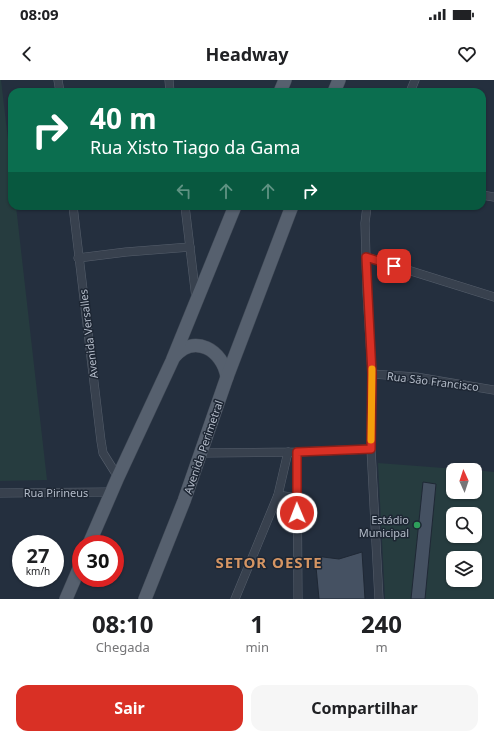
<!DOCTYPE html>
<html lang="pt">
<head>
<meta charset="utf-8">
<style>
	body { margin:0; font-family:"Noto Sans",sans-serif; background:#f6f6f6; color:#202124; height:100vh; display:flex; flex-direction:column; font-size:15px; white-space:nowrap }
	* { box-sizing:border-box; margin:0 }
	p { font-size:13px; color:#757577 }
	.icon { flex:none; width:22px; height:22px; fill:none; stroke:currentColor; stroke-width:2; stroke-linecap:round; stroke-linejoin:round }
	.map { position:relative; height:519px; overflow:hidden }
	.panel { display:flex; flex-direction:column; background:#fff; flex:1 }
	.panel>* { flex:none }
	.banner { position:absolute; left:8px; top:8px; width:478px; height:122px; border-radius:12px; box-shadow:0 1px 3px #0004; background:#0b6e4f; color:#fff; overflow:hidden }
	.needle { width:26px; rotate:357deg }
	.buttons { position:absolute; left:446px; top:383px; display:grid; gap:8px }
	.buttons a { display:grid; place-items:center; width:36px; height:36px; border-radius:8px; background:#fff; box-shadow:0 1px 3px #0004; font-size:20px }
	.speed { position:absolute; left:12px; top:455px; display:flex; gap:8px; font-size:20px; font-weight:700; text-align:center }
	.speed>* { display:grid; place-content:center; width:52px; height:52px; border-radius:50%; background:#fff; box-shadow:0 1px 3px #0004; line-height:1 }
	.speed small { font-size:10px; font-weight:400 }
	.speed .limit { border:6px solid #d22; background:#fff; color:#111 }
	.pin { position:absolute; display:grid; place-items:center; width:34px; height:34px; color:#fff; margin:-17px; border-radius:8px; box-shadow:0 2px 6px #0006 }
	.me { position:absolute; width:44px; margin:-22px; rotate:359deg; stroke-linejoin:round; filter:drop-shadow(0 0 3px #0008) }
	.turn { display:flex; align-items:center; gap:14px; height:84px; padding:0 16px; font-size:18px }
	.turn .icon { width:52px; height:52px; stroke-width:2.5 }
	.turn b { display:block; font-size:28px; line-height:34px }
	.lanes { display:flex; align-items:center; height:38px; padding:0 16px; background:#0003; justify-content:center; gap:20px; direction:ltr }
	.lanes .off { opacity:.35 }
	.eta { display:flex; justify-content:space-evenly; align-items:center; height:68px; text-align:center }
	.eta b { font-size:24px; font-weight:700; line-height:28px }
	.cta { display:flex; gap:8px; margin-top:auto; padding:8px 16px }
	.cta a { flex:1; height:46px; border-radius:12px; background:#d93025; color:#fff; font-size:16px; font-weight:700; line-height:46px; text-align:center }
	.cta a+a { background:#f6f6f6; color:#202124 }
	.status { display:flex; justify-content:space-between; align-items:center; height:28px; padding:0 20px; background:#fff; direction:ltr }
	.status svg { height:11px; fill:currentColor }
	header { display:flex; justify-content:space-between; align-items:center; height:52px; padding:0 16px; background:#fff; font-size:18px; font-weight:700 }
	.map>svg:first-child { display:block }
	.green { fill:#263c3f; fill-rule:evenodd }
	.building { fill:#455162; stroke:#1f2835 }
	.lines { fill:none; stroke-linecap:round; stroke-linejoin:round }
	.minor-casing { stroke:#565f6c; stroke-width:9 }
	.primary-casing { stroke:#414a57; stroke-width:14 }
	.minor { stroke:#38414e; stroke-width:8 }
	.primary { stroke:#56606e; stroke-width:13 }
	.route-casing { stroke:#8d1f18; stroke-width:10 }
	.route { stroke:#d93025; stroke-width:7 }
	.slow { stroke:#f59e0b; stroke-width:7 }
	.leisure-dot { fill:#2e9e5b; stroke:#1d2633; stroke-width:1.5 }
	.labels { text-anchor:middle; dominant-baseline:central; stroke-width:3; stroke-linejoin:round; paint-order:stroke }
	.street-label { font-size:11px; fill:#b4bcc9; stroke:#1d2633 }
	.poi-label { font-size:11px; fill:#b4bcc9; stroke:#1d2633; text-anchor:end }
	.district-label { font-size:15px; font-weight:bold; letter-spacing:1px; fill:#d59563; stroke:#1d2633 }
</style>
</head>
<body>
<div class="status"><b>08:09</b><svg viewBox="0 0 49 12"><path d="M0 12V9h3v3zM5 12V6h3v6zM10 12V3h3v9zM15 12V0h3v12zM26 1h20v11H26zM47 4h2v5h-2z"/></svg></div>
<header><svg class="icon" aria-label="back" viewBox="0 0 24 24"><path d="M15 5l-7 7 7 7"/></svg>Headway<svg class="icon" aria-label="heart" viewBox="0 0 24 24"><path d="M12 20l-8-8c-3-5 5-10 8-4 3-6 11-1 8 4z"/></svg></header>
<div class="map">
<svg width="494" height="519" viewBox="0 0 494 519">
	<rect width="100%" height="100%" fill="#242f3e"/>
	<g class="green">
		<path d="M0,0H1L12,93V126H16L47,400L0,401Z"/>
		<path d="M378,383L470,390H453V412H475V390L494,392V519H385ZM453,434H475V456H453ZM453,478H475V500H453Z"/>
	</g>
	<g class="building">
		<path d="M423,402L436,404L425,519H411Z"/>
		<path d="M362,472L365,519H319L315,476L339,479Z"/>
	</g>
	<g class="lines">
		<defs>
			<g id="minor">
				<path d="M58,0L60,12"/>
				<path d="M169,0L170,12"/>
				<path d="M410,12L415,0"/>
				<path d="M482,115L494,117"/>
				<path d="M73,126L101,361L103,373L118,397"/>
				<path d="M185,126L196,218"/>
				<path d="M367,126L365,143L367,213L372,294L371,369L379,519"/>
				<path d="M366,177L494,217"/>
				<path d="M78,178L126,172L190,167"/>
				<path d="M372,294L416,297L494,310"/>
				<path d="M297,372L298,519"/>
				<path d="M202,373L297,372L371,369"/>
				<path d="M0,413L111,412"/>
				<path d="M278,415L296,418"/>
				<path d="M235,519L278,415L288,372"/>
			</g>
			<g id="primary">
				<path d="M280,12L285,0"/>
				<path d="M334,12L339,0"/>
				<path d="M174,277C194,253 223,270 227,297"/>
				<path d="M89,464L118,397L172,281L235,126"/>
				<path d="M66,519L81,484"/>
				<path d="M145,519L184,421L227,297L292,126"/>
			</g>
		</defs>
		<use href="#minor" class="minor-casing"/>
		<use href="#primary" class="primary-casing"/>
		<use href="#minor" class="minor"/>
		<use href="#primary" class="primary"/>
	</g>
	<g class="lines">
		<defs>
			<path id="route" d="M297,433V372L371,369L372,294L366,177L394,186"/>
		</defs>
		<use href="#route" class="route-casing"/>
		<use href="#route" class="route"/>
		<path class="slow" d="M371,360L372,289"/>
	</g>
	<circle class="leisure-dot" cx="417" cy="445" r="4"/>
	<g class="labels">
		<g class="street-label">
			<text transform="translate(88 254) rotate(-97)">Avenida Versalles</text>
			<text transform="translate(433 301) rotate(7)">Rua São Francisco</text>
			<text transform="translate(203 367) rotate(-71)">Avenida Perimetral</text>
			<text x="56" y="412">Rua Pirineus</text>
		</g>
		<g class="poi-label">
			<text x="409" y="439">Estádio<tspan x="409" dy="13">Municipal</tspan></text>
		</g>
		<g class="district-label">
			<text x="269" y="482">SETOR OESTE</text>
		</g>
	</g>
</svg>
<div class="buttons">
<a><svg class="needle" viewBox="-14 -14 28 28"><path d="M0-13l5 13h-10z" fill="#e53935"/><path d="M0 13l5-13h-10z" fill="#757577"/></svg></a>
<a><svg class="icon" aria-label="search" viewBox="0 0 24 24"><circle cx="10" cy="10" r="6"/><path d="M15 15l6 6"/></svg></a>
<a><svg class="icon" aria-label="layers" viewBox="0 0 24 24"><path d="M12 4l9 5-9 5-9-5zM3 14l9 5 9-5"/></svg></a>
</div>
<div class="speed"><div>27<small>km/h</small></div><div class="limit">30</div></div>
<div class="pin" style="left:394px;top:186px;background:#d93025"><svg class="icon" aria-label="arrive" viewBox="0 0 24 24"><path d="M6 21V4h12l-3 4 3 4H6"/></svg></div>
<svg class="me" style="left:297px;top:433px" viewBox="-20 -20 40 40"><circle r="17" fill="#d93025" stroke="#fff" stroke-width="3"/><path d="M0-11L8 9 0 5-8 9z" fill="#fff"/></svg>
<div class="banner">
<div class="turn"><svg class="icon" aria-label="right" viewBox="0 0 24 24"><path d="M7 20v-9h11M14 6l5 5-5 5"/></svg><div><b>40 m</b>Rua Xisto Tiago da Gama</div></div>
<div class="lanes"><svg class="icon off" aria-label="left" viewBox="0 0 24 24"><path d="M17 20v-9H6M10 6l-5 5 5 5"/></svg><svg class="icon off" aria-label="ahead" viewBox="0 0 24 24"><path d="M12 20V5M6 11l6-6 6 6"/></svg><svg class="icon off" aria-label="ahead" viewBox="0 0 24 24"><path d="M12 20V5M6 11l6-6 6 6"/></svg><svg class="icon" aria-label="right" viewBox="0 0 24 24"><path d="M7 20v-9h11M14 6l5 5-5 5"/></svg></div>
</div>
</div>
<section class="panel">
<div class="eta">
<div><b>08:10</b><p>Chegada</p></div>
<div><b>1</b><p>min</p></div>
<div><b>240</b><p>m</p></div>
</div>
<div class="cta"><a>Sair</a><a>Compartilhar</a></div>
</section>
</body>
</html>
